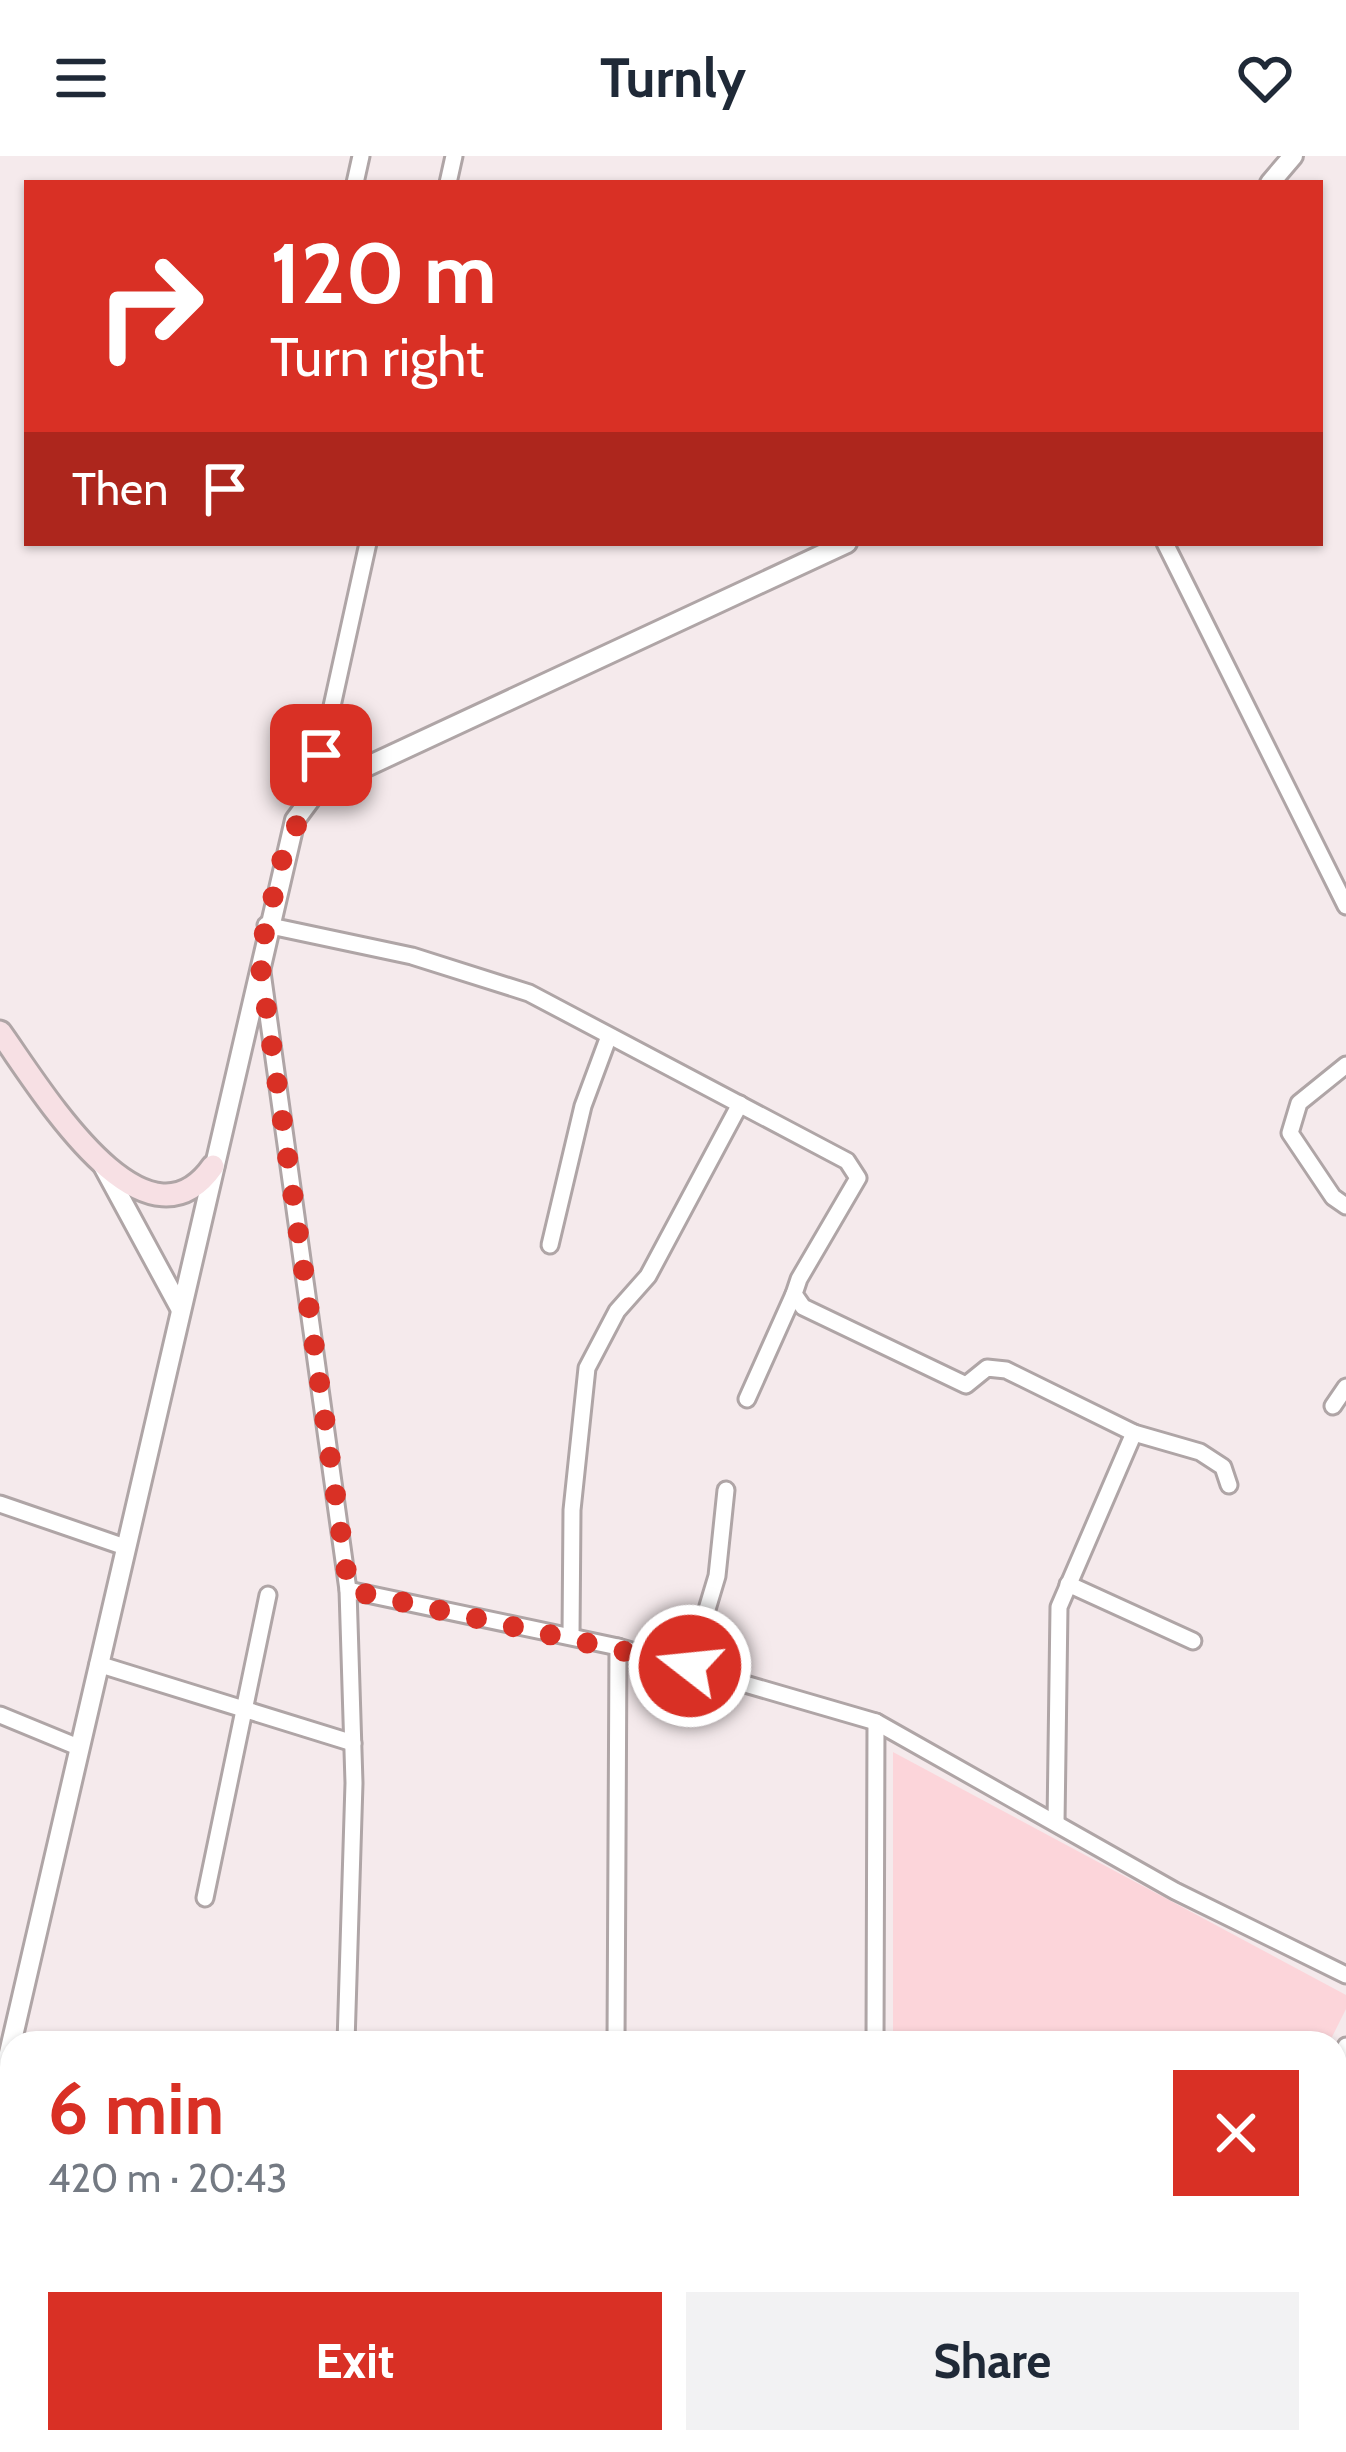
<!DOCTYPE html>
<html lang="en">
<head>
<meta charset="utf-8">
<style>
	body { margin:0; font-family:Cabin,sans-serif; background:#f2f2f3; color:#1f2937; height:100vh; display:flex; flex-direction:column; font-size:45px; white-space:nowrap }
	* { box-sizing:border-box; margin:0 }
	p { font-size:39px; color:#747a83 }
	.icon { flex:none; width:66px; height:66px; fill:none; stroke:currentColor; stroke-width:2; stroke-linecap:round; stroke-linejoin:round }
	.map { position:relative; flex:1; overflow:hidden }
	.details { position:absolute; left:0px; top:1875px; width:1347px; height:423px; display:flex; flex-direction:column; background:#fff; border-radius:36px 36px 0 0; box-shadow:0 3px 9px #0004 }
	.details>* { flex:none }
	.banner { position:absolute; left:24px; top:24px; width:1299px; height:366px; border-radius:0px; box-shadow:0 3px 9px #0004; background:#d93025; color:#fff; overflow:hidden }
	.pin { position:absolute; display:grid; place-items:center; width:102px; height:102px; color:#fff; margin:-51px; border-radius:24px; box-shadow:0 6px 18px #0006 }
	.me { position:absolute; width:132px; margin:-66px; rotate:286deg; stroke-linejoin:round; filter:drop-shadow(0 0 9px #0008) }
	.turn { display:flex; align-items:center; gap:42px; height:252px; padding:0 48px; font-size:54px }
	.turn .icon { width:156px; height:156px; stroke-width:2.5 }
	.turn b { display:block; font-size:84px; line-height:102px }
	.then { display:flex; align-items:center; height:114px; padding:0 48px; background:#0003; gap:24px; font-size:45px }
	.round { display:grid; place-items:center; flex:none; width:126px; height:126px; border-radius:0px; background:#f2f2f3 }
	.overview { display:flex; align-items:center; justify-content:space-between; height:204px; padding:0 48px }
	h1 { font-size:72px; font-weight:700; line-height:90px; color:#d93025 }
	.primary-button { display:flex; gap:24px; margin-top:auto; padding:24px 48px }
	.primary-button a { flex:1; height:138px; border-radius:0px; background:#d93025; color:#fff; font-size:48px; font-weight:700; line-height:138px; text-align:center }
	.primary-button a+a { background:#f2f2f3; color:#1f2937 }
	header { display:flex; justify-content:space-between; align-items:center; height:156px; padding:0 48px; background:#fff; font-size:54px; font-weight:700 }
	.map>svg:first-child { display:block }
	.green { fill:#fcd5da }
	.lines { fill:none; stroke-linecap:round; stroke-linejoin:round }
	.minor-casing { stroke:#afa5a6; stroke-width:21 }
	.tertiary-casing { stroke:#afa5a6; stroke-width:24 }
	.secondary-casing { stroke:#afa5a6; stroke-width:27 }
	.minor { stroke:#fff; stroke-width:15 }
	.tertiary { stroke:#fff; stroke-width:18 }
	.secondary { stroke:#f7e0e4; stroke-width:21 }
	.route { stroke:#d93025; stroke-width:21; stroke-dasharray:0 37.8 }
</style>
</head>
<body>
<header><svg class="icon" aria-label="menu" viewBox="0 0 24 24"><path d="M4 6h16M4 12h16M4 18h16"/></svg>Turnly<svg class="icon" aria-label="heart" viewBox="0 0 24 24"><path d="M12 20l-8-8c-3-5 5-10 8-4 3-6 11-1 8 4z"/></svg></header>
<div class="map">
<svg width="1346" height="2296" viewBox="0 0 1346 2296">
	<rect width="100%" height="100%" fill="#f5eaec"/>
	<g class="green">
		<path d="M893,1596L1346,1839V1853L1329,1887H906L893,1883Z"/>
		<path d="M881,2286H1168L1165,2296H881Z"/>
	</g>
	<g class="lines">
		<defs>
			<g id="minor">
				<path d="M355,27L361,0"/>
				<path d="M448,27L454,0"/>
				<path d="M1165,387L1346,750"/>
				<path d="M312,641L368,387"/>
				<path d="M266,769L412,800L529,837L847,1005L858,1022L799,1123L794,1138L803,1151L966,1229L987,1212L1006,1214L1134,1277L1200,1296L1223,1311L1229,1329"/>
				<path d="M262,816L348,1434L354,1627L346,1887"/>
				<path d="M1346,909L1299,947L1290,977L1333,1041L1346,1050"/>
				<path d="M550,1089L583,950L609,880"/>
				<path d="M747,1243L794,1138"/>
				<path d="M1333,1250L1346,1231"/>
				<path d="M0,1348L125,1391"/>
				<path d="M1068,1428L1193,1485"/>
				<path d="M348,1434L618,1491L876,1566L1175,1735L1346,1819"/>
				<path d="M571,1480L572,1354L587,1212L617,1155L648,1120L740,948"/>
				<path d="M98,1508L353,1587"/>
				<path d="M690,1510L717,1420L726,1334"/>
				<path d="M0,1559L78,1591"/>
				<path d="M1056,1667L1059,1451L1134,1277"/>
				<path d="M205,1742L268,1439"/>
				<path d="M616,1887L618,1491"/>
				<path d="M875,1887L876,1566"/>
				<path d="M1335,1913L1346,1890"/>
				<path d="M0,2001L12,2007"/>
				<path d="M1267,2286L1285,2296"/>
				<path d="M327,2296L328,2286"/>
				<path d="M601,2296L602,2286"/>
				<path d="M864,2296V2286"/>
				<path d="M1186,2296L1190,2286"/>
			</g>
			<g id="tertiary">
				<path d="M1270,27L1293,0"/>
				<path d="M102,1008L180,1152"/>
				<path d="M0,1936L295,664L312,641L342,622L847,387"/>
			</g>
			<path id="secondary" d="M0,876C37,927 144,1109 213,1010"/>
		</defs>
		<use href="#minor" class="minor-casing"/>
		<use href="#tertiary" class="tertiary-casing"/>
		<use href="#secondary" class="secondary-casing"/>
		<use href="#minor" class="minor"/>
		<use href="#tertiary" class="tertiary"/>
		<use href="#secondary" class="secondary"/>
	</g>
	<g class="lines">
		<path class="route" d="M321,599L312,641L285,691L259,800L349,1434L690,1510"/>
	</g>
</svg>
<div class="pin" style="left:321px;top:599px;background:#d93025"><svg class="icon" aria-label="arrive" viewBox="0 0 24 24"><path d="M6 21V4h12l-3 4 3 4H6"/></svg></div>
<svg class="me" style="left:690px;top:1510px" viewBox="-20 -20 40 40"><circle r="17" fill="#d93025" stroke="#fff" stroke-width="3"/><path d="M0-11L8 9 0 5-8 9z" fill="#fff"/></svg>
<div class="banner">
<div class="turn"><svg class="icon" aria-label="right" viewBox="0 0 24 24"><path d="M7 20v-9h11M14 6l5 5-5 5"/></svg><div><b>120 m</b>Turn right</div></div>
<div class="then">Then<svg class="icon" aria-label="arrive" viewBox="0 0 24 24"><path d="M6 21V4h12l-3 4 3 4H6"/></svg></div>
</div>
<section class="details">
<div class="overview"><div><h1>6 min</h1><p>420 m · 20:43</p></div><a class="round" style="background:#d93025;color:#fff"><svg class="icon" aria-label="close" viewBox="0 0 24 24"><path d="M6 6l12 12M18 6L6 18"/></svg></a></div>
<div class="primary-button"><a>Exit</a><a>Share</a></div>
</section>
</div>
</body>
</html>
